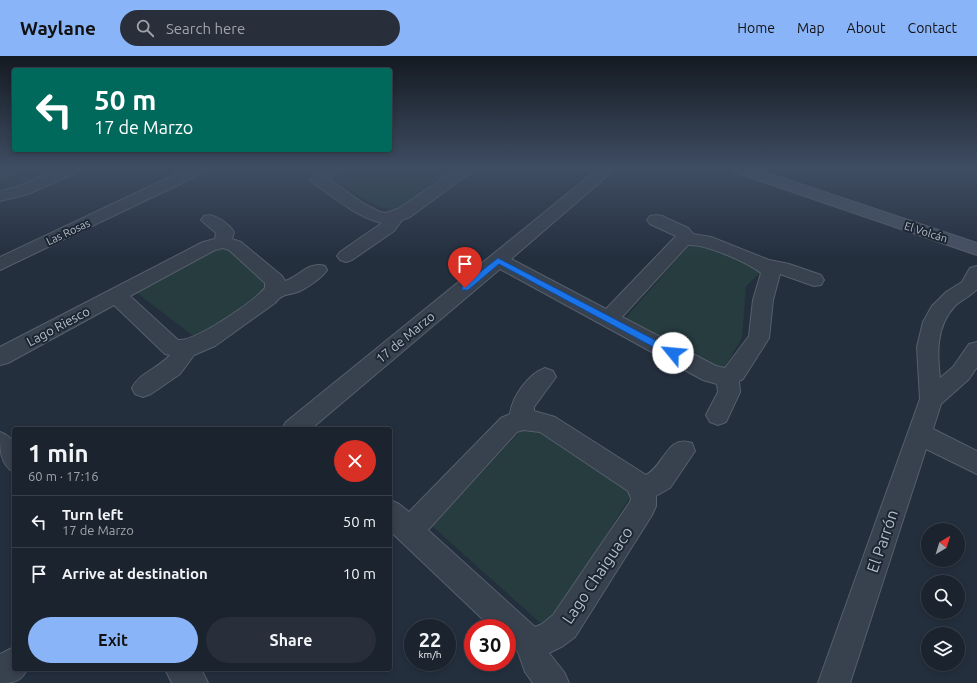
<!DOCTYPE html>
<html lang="en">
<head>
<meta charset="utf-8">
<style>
	body { margin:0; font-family:Ubuntu,sans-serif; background:#282f3a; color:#f1f3f6; height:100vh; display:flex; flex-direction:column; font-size:15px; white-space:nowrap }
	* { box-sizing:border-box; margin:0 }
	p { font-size:13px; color:#a0a4aa }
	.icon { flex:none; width:22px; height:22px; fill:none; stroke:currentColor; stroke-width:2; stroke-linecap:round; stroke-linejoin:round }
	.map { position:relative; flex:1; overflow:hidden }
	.drawer { position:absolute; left:12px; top:371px; width:380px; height:244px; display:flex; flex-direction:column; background:#1b232e; border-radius:4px; box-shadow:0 2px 6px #0003,0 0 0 1px #39404a }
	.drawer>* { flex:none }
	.top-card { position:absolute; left:12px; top:12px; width:380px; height:84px; border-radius:4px; box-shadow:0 2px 6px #0003,0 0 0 1px #39404a; background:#00695c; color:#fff; overflow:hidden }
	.needle { width:26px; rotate:38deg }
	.tools { position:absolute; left:921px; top:467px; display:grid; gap:8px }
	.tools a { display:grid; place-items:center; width:44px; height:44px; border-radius:50%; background:#1b232e; box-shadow:0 2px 6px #0003,0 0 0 1px #39404a; font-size:20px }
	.speed { position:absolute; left:404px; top:563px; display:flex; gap:8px; font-size:20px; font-weight:700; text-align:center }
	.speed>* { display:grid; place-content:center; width:52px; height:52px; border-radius:50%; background:#1b232e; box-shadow:0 2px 6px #0003,0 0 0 1px #39404a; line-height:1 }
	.speed small { font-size:10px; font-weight:400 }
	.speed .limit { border:6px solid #d22; background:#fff; color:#111 }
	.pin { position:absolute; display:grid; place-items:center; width:34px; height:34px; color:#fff; margin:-41px -17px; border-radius:50% 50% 50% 0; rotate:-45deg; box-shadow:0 0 4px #0007 }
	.pin .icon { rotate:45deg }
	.me { position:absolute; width:44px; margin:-22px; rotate:298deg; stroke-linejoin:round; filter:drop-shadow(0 0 3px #0008) }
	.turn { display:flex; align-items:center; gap:14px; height:84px; padding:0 16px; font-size:18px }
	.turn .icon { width:52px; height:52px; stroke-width:2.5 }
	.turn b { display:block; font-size:28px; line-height:34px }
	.round { display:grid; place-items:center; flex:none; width:42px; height:42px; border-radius:21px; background:#282f3a }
	.summary { display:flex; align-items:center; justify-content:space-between; height:68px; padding:0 16px }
	h1 { font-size:24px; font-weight:700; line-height:30px }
	.primary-button { display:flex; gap:8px; margin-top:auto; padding:8px 16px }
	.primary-button a { flex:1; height:46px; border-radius:24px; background:#8ab4f8; color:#111; font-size:16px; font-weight:700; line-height:46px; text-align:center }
	.primary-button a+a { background:#282f3a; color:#f1f3f6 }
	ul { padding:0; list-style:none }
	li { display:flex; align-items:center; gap:12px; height:52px; padding:0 16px; border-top:1px solid #39404a }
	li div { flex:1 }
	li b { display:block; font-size:15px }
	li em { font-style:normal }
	header { display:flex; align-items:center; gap:24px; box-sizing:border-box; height:56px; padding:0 20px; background:#8ab4f8; color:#111 }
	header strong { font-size:19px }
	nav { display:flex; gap:22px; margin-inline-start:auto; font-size:14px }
	.search { width:280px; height:36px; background:#282f3a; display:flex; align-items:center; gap:10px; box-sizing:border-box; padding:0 14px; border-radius:22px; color:#a0a4aa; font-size:15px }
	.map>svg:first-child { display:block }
	.green { fill:#263c3f }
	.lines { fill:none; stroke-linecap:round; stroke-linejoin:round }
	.street-casing { stroke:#565f6c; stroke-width:2 }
	.secondary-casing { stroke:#565f6c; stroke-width:2 }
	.street { fill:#38414e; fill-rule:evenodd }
	.secondary { fill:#465061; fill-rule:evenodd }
	.route { fill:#1a73e8; stroke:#114b97 }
	.labels { text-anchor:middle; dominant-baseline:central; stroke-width:4; stroke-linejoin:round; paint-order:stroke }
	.far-street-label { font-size:11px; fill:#b4bcc9; stroke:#1d2633 }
	.street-label { font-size:13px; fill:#b4bcc9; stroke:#1d2633 }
	.near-street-label { font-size:16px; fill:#b4bcc9; stroke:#1d2633 }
</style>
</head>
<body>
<header>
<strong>Waylane</strong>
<div class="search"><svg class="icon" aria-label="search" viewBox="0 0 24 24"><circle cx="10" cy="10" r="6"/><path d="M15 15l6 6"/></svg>Search here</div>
<nav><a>Home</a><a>Map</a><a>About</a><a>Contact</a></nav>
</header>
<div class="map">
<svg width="977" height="627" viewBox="0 0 977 627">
	<rect width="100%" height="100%" fill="#242f3e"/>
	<g class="green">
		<path d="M14,113H60C42,121 20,136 0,132V121Z"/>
		<path d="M348,113H437L449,118L400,153C377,157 352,134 334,121Z"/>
		<path d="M693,185L763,214L746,230L742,282L721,317L622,266Z"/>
		<path d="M230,192L270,227L263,238L196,282L137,237L215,194Z"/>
		<path d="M533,362L637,430L547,573L432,470Z"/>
	</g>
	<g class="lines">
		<defs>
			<g id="street">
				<path d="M0,113H15L13,116L0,122Z"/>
				<path d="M59,113H80L78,116L28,138L0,145V135L17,131Z"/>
				<path d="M187,113H207L205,116L0,214V201Z"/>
				<path d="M324,113H343L329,123L364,148L380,156L386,157L398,153L457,113H475L410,161L402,164L394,175L352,204L346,206L340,204L337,200L340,196L382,167C355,160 335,142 312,126L310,123L312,120Z"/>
				<path d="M598,113H615L511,203L606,253L676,180L650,168L647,164L650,160L656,159L662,160L688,172L693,178L711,181L769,204L789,208L821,219L824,224L821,229L814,230L780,218L773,244L769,282L743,323L739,325L740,336L726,366L718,369L710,366L706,359L718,336L717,328L703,324L500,213L311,373H282L286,366ZM688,189C706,188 747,206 761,217L753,244L749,280L725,312L716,310L622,261Z"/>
				<path d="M210,159C219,161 229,168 234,176L232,183L241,186L282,220L285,225C299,221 308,205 325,210L327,214C322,222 308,231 300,235C288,240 284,236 275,247L215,290L194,299L180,318L151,338L143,341L135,338L132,332C139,317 159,312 170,299L165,298L114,249L8,307L0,309V291L203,186L215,183L216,177L201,164L204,160ZM223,192L229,194L265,227V232C253,246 195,286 178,284L130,240L215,194Z"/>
				<path d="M977,210V233C971,240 961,244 955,250C936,270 937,297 940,322L953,311L969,288L977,286V311L969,323L941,348L933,373L977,395V418L926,393L850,627H818L920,343L917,291L923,266L932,250L946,236L962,226L970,212Z"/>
				<path d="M545,312L553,315L556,321L534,351V355L555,361L646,419C665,409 667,378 692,387L695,395L670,432L656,440V450L652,459L575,581L563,590L549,597L564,616L569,627H533L525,616L518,596L507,586V572H492L390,475V444L399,448L409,456L501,362L510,358C512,341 528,318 545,312ZM523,374L540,376L628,435L631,442L630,446L553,559L542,568L535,571L428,474L517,376Z"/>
				<path d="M0,376C20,383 14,398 14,416C0,409 0,394 0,376Z"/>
				<path d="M14,591V613H27C22,626 12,627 0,627V598Z"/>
				<path d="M165,613H201L208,627H172Z"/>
			</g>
			<path id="secondary" d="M732,113H756L977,187V199L734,116Z"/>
		</defs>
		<use href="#street" class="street-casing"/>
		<use href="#secondary" class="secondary-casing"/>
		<use href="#street" class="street"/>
		<use href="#secondary" class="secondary"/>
	</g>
	<linearGradient id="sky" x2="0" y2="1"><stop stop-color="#141a22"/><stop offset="0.56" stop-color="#3f4d63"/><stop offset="1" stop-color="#3f4d63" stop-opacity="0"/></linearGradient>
	<rect width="977" height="201" fill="url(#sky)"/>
	<path class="route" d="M498,202L676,295L677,297L673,301L670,300L499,208L468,234H462V230Z"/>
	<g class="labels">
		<g class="far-street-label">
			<text transform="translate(68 176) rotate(-25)">Las Rosas</text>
			<text transform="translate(926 176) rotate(18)">El Volcán</text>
		</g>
		<g class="street-label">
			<text transform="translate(58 270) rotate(-28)">Lago Riesco</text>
			<text transform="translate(405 281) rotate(-40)">17 de Marzo</text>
		</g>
		<g class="near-street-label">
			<text transform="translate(882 485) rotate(-71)">El Parrón</text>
			<text transform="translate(597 519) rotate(-56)">Lago Chaiguaco</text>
		</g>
	</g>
</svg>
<div class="tools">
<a><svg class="needle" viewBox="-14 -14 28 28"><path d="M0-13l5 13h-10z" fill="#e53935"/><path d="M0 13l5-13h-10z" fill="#a0a4aa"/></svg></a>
<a><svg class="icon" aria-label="search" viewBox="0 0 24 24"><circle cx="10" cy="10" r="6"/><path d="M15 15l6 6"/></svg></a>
<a><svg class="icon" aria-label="layers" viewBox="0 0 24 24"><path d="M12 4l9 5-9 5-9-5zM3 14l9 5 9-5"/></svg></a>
</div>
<div class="speed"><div>22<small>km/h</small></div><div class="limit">30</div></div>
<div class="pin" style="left:465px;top:232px;background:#d93025"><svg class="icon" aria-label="arrive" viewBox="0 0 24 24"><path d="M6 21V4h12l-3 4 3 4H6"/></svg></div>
<svg class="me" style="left:673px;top:297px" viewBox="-20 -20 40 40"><circle r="19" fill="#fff"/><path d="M0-13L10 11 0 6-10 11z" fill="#1a73e8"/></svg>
<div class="top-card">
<div class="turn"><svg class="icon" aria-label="left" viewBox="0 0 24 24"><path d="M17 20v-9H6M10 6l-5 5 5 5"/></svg><div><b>50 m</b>17 de Marzo</div></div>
</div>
<section class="drawer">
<div class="summary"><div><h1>1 min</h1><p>60 m · 17:16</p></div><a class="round" style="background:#d93025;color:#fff"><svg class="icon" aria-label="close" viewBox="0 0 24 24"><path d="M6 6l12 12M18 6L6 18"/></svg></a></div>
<ul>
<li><svg class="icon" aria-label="left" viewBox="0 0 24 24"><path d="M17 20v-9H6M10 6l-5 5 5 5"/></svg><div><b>Turn left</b><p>17 de Marzo</p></div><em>50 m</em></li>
<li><svg class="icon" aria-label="arrive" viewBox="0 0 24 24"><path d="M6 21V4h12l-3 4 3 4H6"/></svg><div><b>Arrive at destination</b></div><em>10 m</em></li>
</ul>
<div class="primary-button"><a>Exit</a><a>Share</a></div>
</section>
</div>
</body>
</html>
